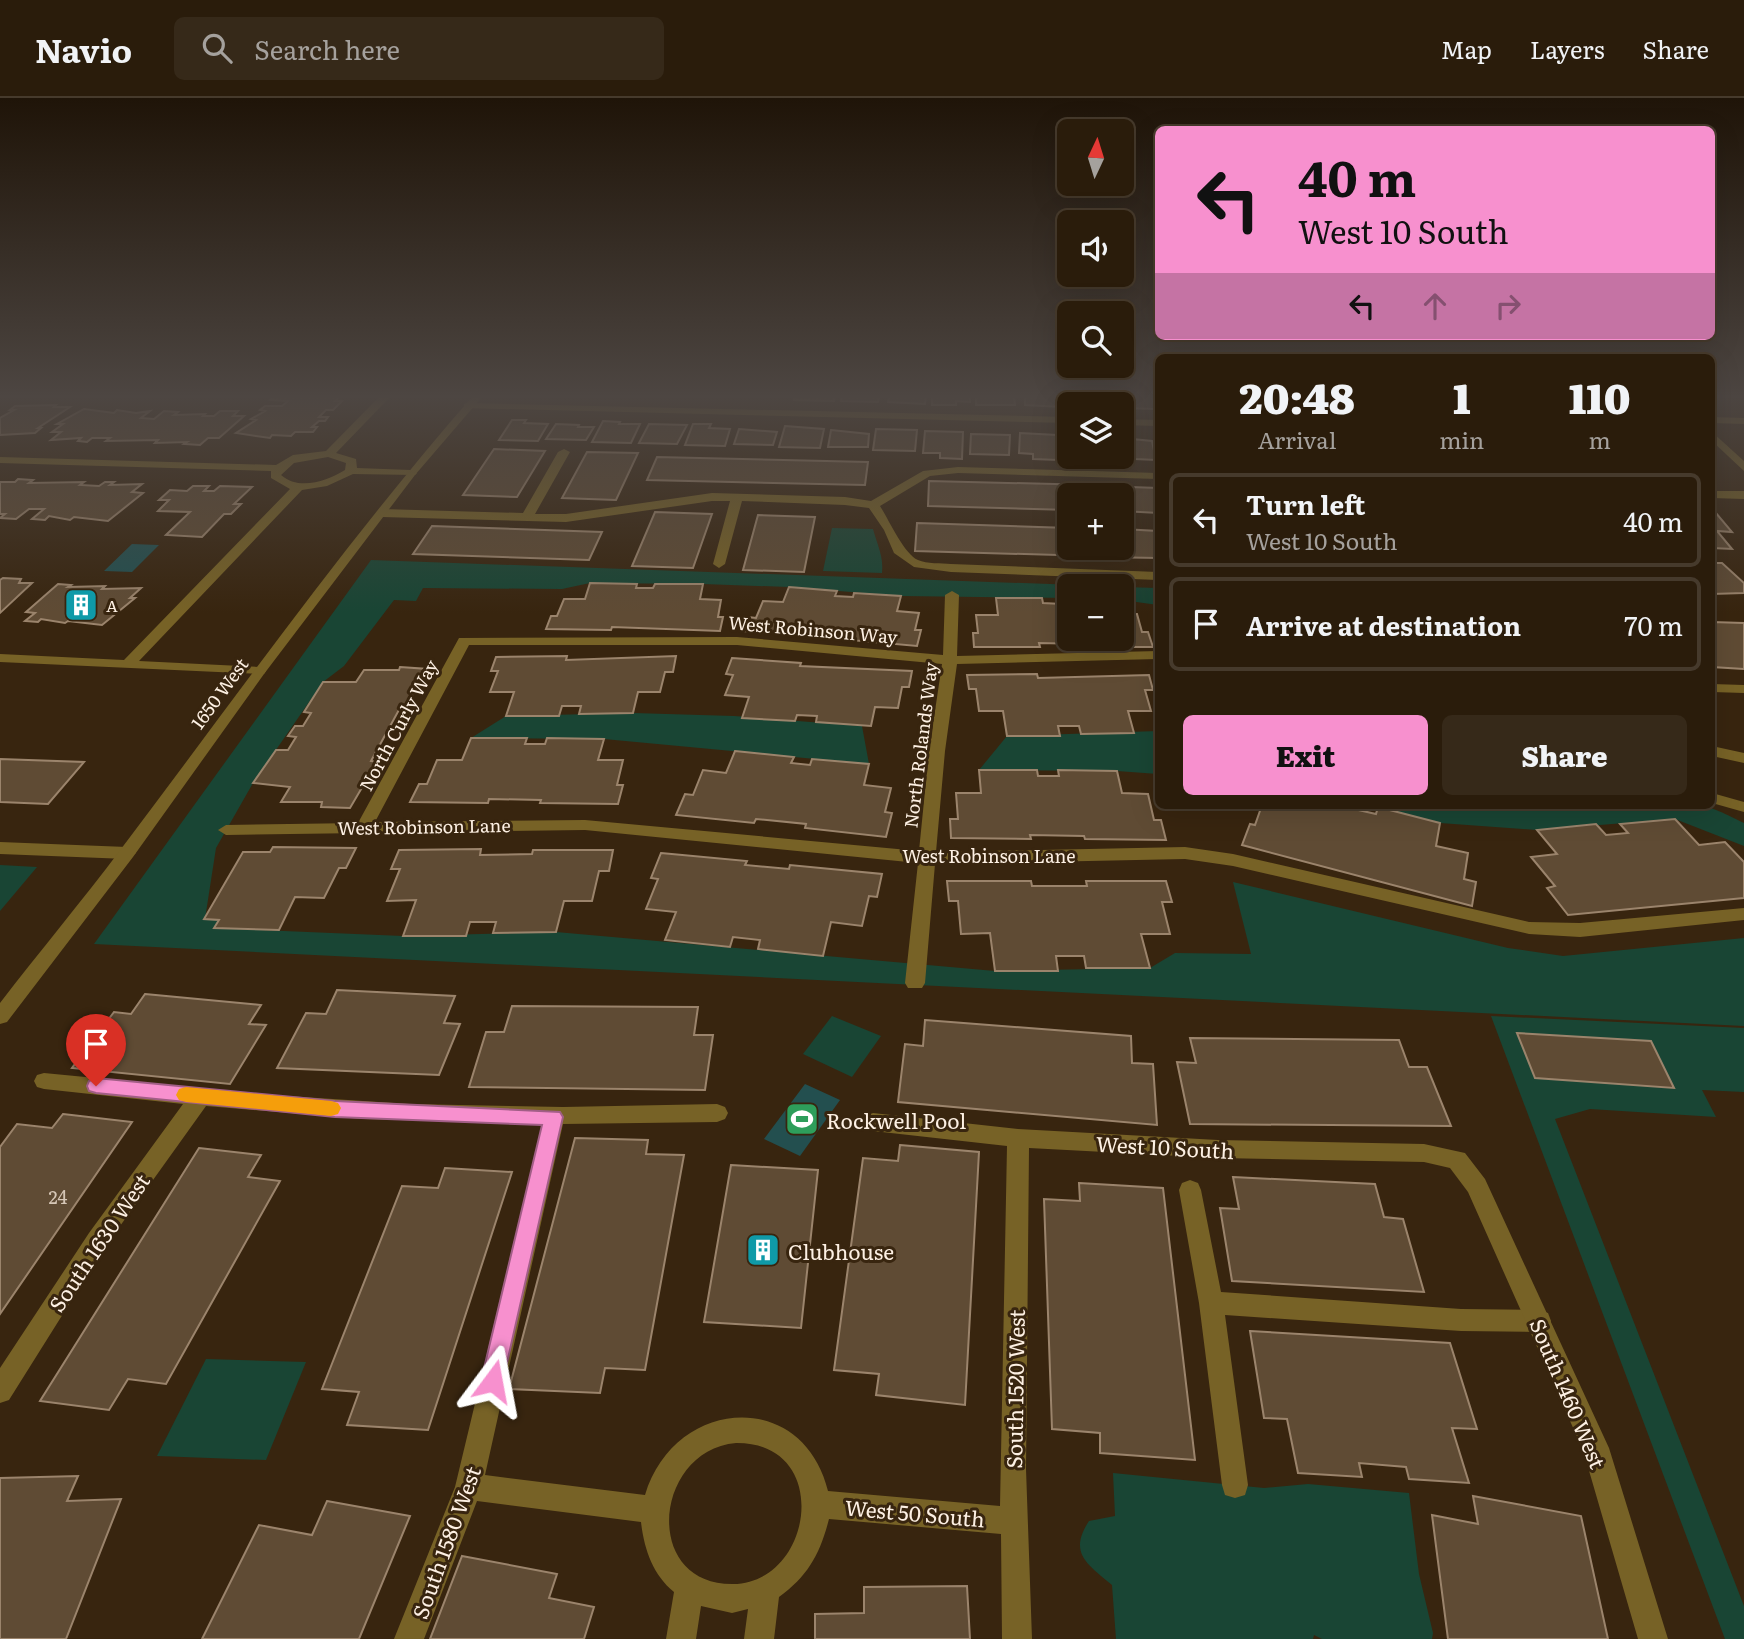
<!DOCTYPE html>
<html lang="en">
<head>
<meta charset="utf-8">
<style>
	body { margin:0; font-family:Literata,serif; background:#362919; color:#f1f3f6; height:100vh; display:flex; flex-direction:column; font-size:26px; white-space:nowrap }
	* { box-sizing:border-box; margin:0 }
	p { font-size:23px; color:#a5a19d }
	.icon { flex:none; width:38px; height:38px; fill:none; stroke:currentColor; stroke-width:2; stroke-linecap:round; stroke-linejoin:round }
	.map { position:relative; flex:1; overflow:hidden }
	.sheet { position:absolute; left:1155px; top:256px; width:560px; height:455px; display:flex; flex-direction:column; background:#2a1c0b; border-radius:10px; box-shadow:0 7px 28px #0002,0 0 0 2px #463a2c }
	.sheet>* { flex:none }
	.hud { position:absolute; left:1155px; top:28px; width:560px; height:214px; border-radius:10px; box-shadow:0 7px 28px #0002,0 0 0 2px #463a2c; background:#f790ce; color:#111; overflow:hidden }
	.needle { width:46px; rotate:4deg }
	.buttons { position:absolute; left:1057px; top:21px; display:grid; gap:14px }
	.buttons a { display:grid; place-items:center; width:77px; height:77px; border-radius:10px; background:#2a1c0b; box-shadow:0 7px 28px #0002,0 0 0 2px #463a2c; font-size:35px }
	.pin { position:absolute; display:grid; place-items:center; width:60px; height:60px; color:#fff; margin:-72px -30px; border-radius:50% 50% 50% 0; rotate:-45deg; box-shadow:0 0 7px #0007 }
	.pin .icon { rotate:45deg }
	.me { position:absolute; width:77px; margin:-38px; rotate:13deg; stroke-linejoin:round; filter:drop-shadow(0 0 5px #0008) }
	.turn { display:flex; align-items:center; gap:24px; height:147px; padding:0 28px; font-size:32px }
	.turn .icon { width:91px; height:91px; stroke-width:2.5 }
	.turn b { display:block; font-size:49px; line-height:60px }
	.lanes { display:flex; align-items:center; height:66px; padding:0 28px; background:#0003; justify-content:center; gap:35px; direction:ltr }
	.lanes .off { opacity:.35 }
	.eta { display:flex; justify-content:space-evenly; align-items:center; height:119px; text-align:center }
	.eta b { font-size:42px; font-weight:800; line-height:49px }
	.action { display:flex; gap:14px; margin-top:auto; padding:14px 28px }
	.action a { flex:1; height:80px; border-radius:10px; background:#f790ce; color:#111; font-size:28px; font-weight:800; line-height:80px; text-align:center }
	.action a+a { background:#362919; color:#f1f3f6 }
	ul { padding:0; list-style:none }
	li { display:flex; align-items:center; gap:21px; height:94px; margin:0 14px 10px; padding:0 14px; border:4px solid #463a2c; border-radius:10px }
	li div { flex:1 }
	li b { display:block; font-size:26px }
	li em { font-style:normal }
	header { display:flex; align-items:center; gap:42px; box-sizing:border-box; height:98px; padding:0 35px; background:#2a1c0b; border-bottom:2px solid #463a2c }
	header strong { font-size:33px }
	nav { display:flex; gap:38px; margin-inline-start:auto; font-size:24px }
	.search { width:490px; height:63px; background:#362919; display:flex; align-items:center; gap:18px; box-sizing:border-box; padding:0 24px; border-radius:10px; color:#a5a19d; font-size:26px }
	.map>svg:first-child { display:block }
	.green { fill:#194534 }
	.water { fill:#234f4f }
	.building { fill:#5f4b34; stroke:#9b846c; stroke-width:2 }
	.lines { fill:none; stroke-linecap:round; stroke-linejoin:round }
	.service { fill:#776226; fill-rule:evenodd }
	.minor { fill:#776226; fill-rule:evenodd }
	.tertiary { fill:#776226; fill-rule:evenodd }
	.route { fill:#f790ce; stroke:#a15e86; stroke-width:2 }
	.slow { fill:#f59e0b }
	.labels { text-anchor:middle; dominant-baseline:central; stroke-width:6; stroke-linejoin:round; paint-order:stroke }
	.far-poi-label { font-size:16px; fill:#fdf0e3; stroke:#38250f; text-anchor:start }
	.street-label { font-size:18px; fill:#fdf0e3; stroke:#38250f }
	.near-number-label { font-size:18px; fill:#d6c7b7 }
	.near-poi-label { font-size:21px; fill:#fdf0e3; stroke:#38250f; text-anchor:start }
	.near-street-label { font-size:21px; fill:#fdf0e3; stroke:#38250f }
</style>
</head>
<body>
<header>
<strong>Navio</strong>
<div class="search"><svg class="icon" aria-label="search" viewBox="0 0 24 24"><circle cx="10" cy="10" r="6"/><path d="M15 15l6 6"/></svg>Search here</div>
<nav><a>Map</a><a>Layers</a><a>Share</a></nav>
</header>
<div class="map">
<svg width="1744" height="1541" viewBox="0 0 1744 1541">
	<rect width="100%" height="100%" fill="#38250f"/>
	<g class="green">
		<path d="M832,430L873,431C877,446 884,459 882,475L823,473Z"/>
		<path d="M371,462L1105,488H1069V500L901,498L789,489L703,486L590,485L562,491L423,490L416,503L394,502L344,568L323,584L253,685L216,750L205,821L219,822L215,830L403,838L556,834L995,873L1150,870L1175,855L1251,856L1233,784L1508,850L1563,858L1744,840V928L94,846Z"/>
		<path d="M1122,489L1158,490V507L1122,502Z"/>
		<path d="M633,615L734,618L862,628L869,666L604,641L471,640L506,618Z"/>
		<path d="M1158,633V676L1117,673L979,672L1007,638Z"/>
		<path d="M1370,707H1658L1666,711C1703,703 1711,709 1744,725V748L1675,721L1537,732L1440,725Z"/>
		<path d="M0,767L37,769L0,813Z"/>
		<path d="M832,918L881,938L852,979L803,956Z"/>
		<path d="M1491,918L1744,930V994L1702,992L1716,1019L1590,1011L1555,1021L1744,1508V1541H1725Z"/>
		<path d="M206,1261L306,1264L266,1362L157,1358Z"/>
		<path d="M1113,1375L1264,1390L1308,1386L1409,1395L1419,1476L1433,1535L1432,1541H1322L1314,1537L1313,1541H1116L1112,1487C1087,1466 1068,1455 1089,1423L1115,1418Z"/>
	</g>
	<g class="water">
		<path d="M132,446L159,447L132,474L104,473Z"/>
		<path d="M805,986L840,1002L800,1058L764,1041Z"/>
	</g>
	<g class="building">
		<path d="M273,299H339L335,303H342L333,312H326L319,319H328L325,323H319L312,329H317L313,334H295L291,338L272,337L270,340L236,335L256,322L251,321L265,313L260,312L265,308H282L288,303L270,302Z"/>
		<path d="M795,299H835L834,303L794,302Z"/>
		<path d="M842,299H879L878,304L841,303Z"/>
		<path d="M889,299H926L925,306L888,304Z"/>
		<path d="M932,299H970V304L956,303V307H932Z"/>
		<path d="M976,299H1014L1015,307H976Z"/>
		<path d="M1025,299H1061L1062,309L1025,307Z"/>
		<path d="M1068,299H1105L1106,306H1069Z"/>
		<path d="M1114,299H1152L1155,311L1122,310V306H1115Z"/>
		<path d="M56,307L54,309H70L38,330H41L35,335L0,337V320L14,312H10L15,308Z"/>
		<path d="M84,311L114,315L117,312L136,315L150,313L141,320L154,321L164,313L178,314L174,317L205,316L203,318H214L220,313H238L233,318H244L219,340H208L200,347L184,346L187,344L155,345L158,342L106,343L110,340H92L87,344L78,343L81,340L51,342L61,334H52L63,326H57Z"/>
		<path d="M512,322H526L524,325L548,326L538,343L499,342Z"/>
		<path d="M603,323L620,324L619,326H640L631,345L592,344Z"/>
		<path d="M556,326L579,327L578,329H594L586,342L546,341Z"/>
		<path d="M649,326L687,327L677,346L639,345Z"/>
		<path d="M693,326H711L709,330L730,331L725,348L685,347Z"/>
		<path d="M785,328L824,331L820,350L779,349Z"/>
		<path d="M739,331L777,334L773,347L734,346Z"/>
		<path d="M876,331L917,332L915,353L873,352Z"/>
		<path d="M831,332L869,336L868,349H828Z"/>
		<path d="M925,333L963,334L962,361L940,360V355H923Z"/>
		<path d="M1020,335L1057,337L1058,362L1033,361V356L1019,355Z"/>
		<path d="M971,336L1010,337L1009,357L970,356Z"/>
		<path d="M1066,336L1069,337V359H1108V360L1084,359L1085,364L1067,363Z"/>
		<path d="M1122,340L1152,343L1156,362L1135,361L1134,356H1122Z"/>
		<path d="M494,351L545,353L517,399L463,397Z"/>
		<path d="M587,354L638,355L616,402L562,400Z"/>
		<path d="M657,359L868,364L865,387L647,382Z"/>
		<path d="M18,381L33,382L29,385L84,384L80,387L99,388L105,384H114L110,387L142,386L132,394L143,395L108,423L74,419L70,422L49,418L45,422L32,421L44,411H29L16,421L0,420L5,416H0V384H15Z"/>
		<path d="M929,383L1093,387L1095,397H1069V412L928,408Z"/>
		<path d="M193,388H209L204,393H214L220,388L252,389L234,406H241L231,416H224L202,439L166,437L190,414L158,413L169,402H159L170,392L187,393Z"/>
		<path d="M1102,388L1158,390V415L1122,413V397H1103Z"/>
		<path d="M655,414L712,416L693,470L632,468Z"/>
		<path d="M1712,415H1716L1732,434L1717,433L1732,451L1712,450Z"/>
		<path d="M758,417L815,419L804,474L743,472Z"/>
		<path d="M917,425L1069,430V450H1091L1092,458L915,453Z"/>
		<path d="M432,428L602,434L589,462L413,456Z"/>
		<path d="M1122,431L1158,433V460L1101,459L1100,450H1122Z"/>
		<path d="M1712,465H1722L1744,485V495L1712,496Z"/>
		<path d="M3,480L21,481L19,485H32L0,515V482Z"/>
		<path d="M590,485L637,486L636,490H653L655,486H703L700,501L721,502L718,519H723L720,533L612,529L611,532L546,531L551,518H557L564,501H585Z"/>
		<path d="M58,486L71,487L68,489L105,488L102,491L141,490L130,500H135L102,527L68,523L65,525L41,521L38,524L25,523L35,515L26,514Z"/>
		<path d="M789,489L837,493L835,498L853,499L854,495L901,498L897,513L919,515L915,532H921L917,548L850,542L852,539L743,533L749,519L756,520L763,503L783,504Z"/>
		<path d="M996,500H1042L1043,505L1062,506L1061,500H1069V541H1122V516H1137L1142,534H1148L1153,549H1085L1084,546L1039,545L1040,549H974L973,535H978L976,517H998Z"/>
		<path d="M1712,524L1744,525V571L1712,569Z"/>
		<path d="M567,558L566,562L676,558L673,574H665L660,594H638L633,615L579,616L581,608H562L559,618H506L514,594H490L498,573H491L496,559Z"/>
		<path d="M732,560L801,565L800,568L912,573L909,589H902L898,610L875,609L871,628L816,624L817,618L797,617L795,623L742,620L749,599L725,597L733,577L726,576Z"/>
		<path d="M400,569L428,571L405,610H400L371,663L377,664L350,710L321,709L322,704H281L290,689L253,685L276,652H288L296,639L288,638L295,628H303L311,615L304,614L323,584H356L364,572H399Z"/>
		<path d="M1037,576L1038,580L1149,577L1153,592H1145L1151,613H1128L1134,635L1081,636L1079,628H1058L1060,638H1007L1003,613H979L976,591H969L967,577Z"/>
		<path d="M471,640H527L525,646H545L547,640L604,641L598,662H623L617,687H623L618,706L540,705L541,702L489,701L488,705L410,704L419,686H427L437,662H462Z"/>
		<path d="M735,653L794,659L791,665L810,667L812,661L869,666L864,687L891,690L885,714L892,715L886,739L805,730L806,726L756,721L754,725L676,717L685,696L693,697L703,672L726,675Z"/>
		<path d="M0,661L84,664L48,706L0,704Z"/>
		<path d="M979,672H1037L1038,678H1059L1058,672L1117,673L1122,695L1148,696L1154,722H1161L1166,742L1085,741L1084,738L1030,737L1031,741L951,740L950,721H958L956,695H981Z"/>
		<path d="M1262,707L1290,711L1291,707H1355L1354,711L1376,716L1378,709L1440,725L1436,748L1468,755L1464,781L1476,784L1472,808L1242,747L1250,726L1255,727Z"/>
		<path d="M1528,707H1581L1584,711L1529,709Z"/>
		<path d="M1675,721L1699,747L1725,744L1744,764V800L1568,817L1547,790L1555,788L1531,759L1557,756L1537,732L1596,726L1606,737L1628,735L1620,726Z"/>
		<path d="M273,749L356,750L346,770H339L324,800L295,799L279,832L214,830L219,822L204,821L243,754H270Z"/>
		<path d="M481,751L480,757L532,756L533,752H613L609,773H599L592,803H564L556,834L493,835L496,824H470L466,838H403L416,802L387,803L400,771H391L399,752Z"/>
		<path d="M661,755L747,763L745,767L789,771L790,767L882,776L877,799L869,798L862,828L831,824L823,858L758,851L760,842L733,839L730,849L665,842L676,814L646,811L658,781L651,780Z"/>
		<path d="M947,783H1031L1032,788H1087L1086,783H1166L1172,804H1162L1170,836H1141L1150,870H1086L1084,858H1056L1058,873H995L990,835L961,836L958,803H949Z"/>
		<path d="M337,892L455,898L444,925L460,926L439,977L277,970L306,915L326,916Z"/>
		<path d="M145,896L261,907L249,926L266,927L230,986L72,970L114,914L131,916Z"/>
		<path d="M512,908L698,909L694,937H713L705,992L469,989L486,934H504Z"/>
		<path d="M925,922L1131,938L1132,965L1153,966L1157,1027L898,1004L905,946L923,948Z"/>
		<path d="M1517,935L1651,943L1674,990L1535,980Z"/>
		<path d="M1190,940L1399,942L1409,969H1427L1451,1028L1190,1026L1177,964L1196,965Z"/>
		<path d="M63,1016L132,1024L0,1216V1049L17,1026L52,1030Z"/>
		<path d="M575,1040L648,1042L646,1056L684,1057L645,1272L605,1270L600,1295L509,1291Z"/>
		<path d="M900,1047L979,1054L965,1307L876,1297L879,1276L834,1272L863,1060L898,1063Z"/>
		<path d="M199,1050L261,1057L248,1079L280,1083L166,1286L128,1281L109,1312L40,1303Z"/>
		<path d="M731,1067L818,1072L801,1230L704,1224Z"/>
		<path d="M445,1070L512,1074L428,1332L347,1327L359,1294L322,1291L402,1088L438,1090Z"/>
		<path d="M1233,1079L1375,1086L1384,1119L1403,1121L1424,1194L1232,1183L1220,1110L1239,1111Z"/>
		<path d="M1079,1085L1163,1090L1195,1362L1100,1355V1335L1052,1331L1044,1101L1080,1103Z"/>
		<path d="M1250,1233L1450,1245L1477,1331L1452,1330L1469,1385L1409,1381L1406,1369L1359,1365L1362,1379L1298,1375L1287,1321L1264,1320Z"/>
		<path d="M78,1378L67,1403L121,1401L66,1541H0V1380Z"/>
		<path d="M1473,1398L1581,1418L1608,1541H1448L1432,1417L1478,1426Z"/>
		<path d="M327,1403L410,1418L359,1541H202L259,1427L312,1437Z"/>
		<path d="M462,1458L557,1476L549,1500L594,1509L584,1541H430Z"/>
		<path d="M967,1488L970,1541H815V1516L864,1515V1489Z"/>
	</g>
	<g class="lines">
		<g class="service">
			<path d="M379,299H390L336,355L356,361L357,370L411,372L417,375L415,377L353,376L327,388L302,392L139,563L259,569L264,570L266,573L264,576L0,564V556L124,562L290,391L271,380V373L0,365V359L276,367L293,357L326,353ZM328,359L346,365L345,372C327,383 299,393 281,377L294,365Z"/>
			<path d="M1712,319L1744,320V326L1712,325Z"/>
			<path d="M1190,1082L1198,1085L1201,1092L1221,1194L1461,1211L1539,1212L1548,1215L1551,1223L1548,1231L1539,1234L1461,1233L1225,1217L1248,1387L1245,1397L1235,1400L1225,1397L1222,1387L1199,1205L1179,1092L1182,1085Z"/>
		</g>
		<g class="minor">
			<path d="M468,305L1069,319V325L464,310V306Z"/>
			<path d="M1122,321L1158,322V328L1122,327Z"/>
			<path d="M564,351L570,354L535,416H566L712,395L845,399L871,403L923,373L958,369L1158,375V381L958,375L930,378L880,408C889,422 904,456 918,462C927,466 941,465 951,466L1158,474V482L951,474L914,469L894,455L884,432L869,410L845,407L742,403L725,466L719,470L713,466L730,403H712L566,424L382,419L376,415L382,411L523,415L558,354Z"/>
			<path d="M1744,393V401L1712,400V393Z"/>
			<path d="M952,493L959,497L957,558L1158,553V561L957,566L945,653L936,754L1185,749L1233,756L1529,824L1580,825L1744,810V822L1580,839L1529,836L1233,768L1185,761L935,766L925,885L922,890H908L905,885L918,765L585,732L226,737L218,732L226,727L358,725L459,540L737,539L943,557L945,497ZM469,547H737L942,566L929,653L919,753L585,722L375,724Z"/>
			<path d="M1712,586L1744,587V595L1712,594Z"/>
			<path d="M1712,648L1744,655V665L1712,658Z"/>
			<path d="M1712,695L1744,704V714L1712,705Z"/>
			<path d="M0,744L127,749L136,755L127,761L0,756Z"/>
			<path d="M44,975L272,997L409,1006L563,1009L717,1006L725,1009L728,1015L725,1021L717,1024L563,1026L485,1377L645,1397C674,1300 802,1289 828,1393L1000,1408L1007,1048L873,1033L865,1030L862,1024L865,1018L873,1015L1018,1031L1218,1042L1424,1046L1465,1055L1485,1081L1609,1350L1668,1541H1638L1583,1352L1468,1094L1450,1070L1424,1064L1218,1060L1029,1050L1026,1371L1032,1541H1002L1001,1436L829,1421C820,1456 808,1478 779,1499L774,1541H744L748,1511L732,1515L701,1508L696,1541H666L674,1494C653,1477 644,1451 641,1424L477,1403L424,1541H394L455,1389L542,1026L363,1021L206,1008L105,1149L9,1302L0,1305V1270L89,1135L183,1006L44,991L37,989L34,983L37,977ZM736,1345C833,1344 814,1485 733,1486C641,1487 654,1352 736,1345Z"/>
		</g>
		<g class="tertiary">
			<path d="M472,299H482L415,377L264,576L133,759L7,924L0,926V905C40,853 82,803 121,751C236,599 346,443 472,299Z"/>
			<path d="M1712,334L1744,363V373L1712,343Z"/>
		</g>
	</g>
	<linearGradient id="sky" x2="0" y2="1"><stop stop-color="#1f1408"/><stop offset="0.58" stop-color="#4d4642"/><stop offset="1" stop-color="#4d4642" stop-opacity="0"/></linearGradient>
	<rect width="1744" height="515" fill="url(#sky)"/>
	<path class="route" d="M96,980L335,1003L560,1014L563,1019L501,1291L493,1294L485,1291L481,1283L542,1027L335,1019L96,995L89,993L87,988L89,983Z"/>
	<path class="slow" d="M186,989L331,1003L338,1005L341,1010L338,1016L331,1018L186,1004L179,1002L176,997L179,991Z"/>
	<defs>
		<symbol id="building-square" viewBox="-11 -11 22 22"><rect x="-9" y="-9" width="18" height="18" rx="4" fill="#0f9aa8" stroke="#38250f"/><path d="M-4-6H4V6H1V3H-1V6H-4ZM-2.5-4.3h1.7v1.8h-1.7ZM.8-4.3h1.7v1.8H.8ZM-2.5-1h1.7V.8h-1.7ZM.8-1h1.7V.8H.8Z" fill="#fff"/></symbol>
		<symbol id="stadium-square" viewBox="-11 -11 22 22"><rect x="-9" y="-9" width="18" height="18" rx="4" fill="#2e9e5b" stroke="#38250f"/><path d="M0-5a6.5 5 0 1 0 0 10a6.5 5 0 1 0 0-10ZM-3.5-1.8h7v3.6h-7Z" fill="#fff"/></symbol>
	</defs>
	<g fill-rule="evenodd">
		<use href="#building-square" x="62" y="488" width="38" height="38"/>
		<use href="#stadium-square" x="783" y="1002" width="38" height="38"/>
		<use href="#building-square" x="744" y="1133" width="38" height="38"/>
	</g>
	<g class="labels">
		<g class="far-poi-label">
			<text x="106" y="507">A</text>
		</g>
		<g class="street-label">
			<text transform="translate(813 531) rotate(5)">West Robinson Way</text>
			<text transform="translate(219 595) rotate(-54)">1650 West</text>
			<text transform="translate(398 627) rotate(-62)">North Curly Way</text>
			<text transform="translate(920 647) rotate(-83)">North Rolands Way</text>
			<text transform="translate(424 728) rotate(-1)">West Robinson Lane</text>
			<text x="989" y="757">West Robinson Lane</text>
		</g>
		<g class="near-number-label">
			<text x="58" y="1098">24</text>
		</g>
		<g class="near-poi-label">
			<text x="826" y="1021">Rockwell Pool</text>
			<text x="788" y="1152">Clubhouse</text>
		</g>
		<g class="near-street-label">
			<text transform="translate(1165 1048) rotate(3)">West 10 South</text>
			<text transform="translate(98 1144) rotate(-56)">South 1630 West</text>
			<text transform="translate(1014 1291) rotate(-89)">South 1520 West</text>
			<text transform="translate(1569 1295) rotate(67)">South 1460 West</text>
			<text transform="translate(915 1414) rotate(5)">West 50 South</text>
			<text transform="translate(445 1444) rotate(-70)">South 1580 West</text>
		</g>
	</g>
</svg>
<div class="buttons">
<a><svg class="needle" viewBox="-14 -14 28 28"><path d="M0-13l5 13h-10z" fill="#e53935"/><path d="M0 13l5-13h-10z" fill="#a5a19d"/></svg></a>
<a><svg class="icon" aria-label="sound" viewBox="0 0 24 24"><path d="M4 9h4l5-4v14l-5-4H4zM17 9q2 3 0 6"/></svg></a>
<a><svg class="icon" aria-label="search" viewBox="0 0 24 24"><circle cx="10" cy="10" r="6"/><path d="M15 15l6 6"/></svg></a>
<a><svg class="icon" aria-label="layers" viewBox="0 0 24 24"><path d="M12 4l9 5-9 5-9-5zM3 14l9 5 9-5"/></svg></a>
<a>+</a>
<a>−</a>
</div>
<div class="pin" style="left:96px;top:988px;background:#d93025"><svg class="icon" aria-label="arrive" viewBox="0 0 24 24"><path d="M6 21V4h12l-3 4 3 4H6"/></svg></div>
<svg class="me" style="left:493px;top:1283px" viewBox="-20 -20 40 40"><path d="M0-17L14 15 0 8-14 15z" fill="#f790ce" stroke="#fff" stroke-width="4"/></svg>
<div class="hud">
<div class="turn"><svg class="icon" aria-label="left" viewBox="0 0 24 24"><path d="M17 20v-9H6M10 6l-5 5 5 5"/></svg><div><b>40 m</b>West 10 South</div></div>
<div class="lanes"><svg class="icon" aria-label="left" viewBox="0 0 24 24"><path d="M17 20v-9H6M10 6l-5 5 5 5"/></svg><svg class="icon off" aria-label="ahead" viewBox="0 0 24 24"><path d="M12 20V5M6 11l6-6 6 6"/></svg><svg class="icon off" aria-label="right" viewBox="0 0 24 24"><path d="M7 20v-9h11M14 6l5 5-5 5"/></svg></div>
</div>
<section class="sheet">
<div class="eta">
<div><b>20:48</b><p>Arrival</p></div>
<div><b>1</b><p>min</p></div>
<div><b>110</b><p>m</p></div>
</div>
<ul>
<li><svg class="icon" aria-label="left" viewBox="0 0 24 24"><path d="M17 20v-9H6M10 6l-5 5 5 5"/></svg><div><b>Turn left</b><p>West 10 South</p></div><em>40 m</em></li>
<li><svg class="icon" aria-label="arrive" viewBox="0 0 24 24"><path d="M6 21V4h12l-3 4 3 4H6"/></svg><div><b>Arrive at destination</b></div><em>70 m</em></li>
</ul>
<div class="action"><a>Exit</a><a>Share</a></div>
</section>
</div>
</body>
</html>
